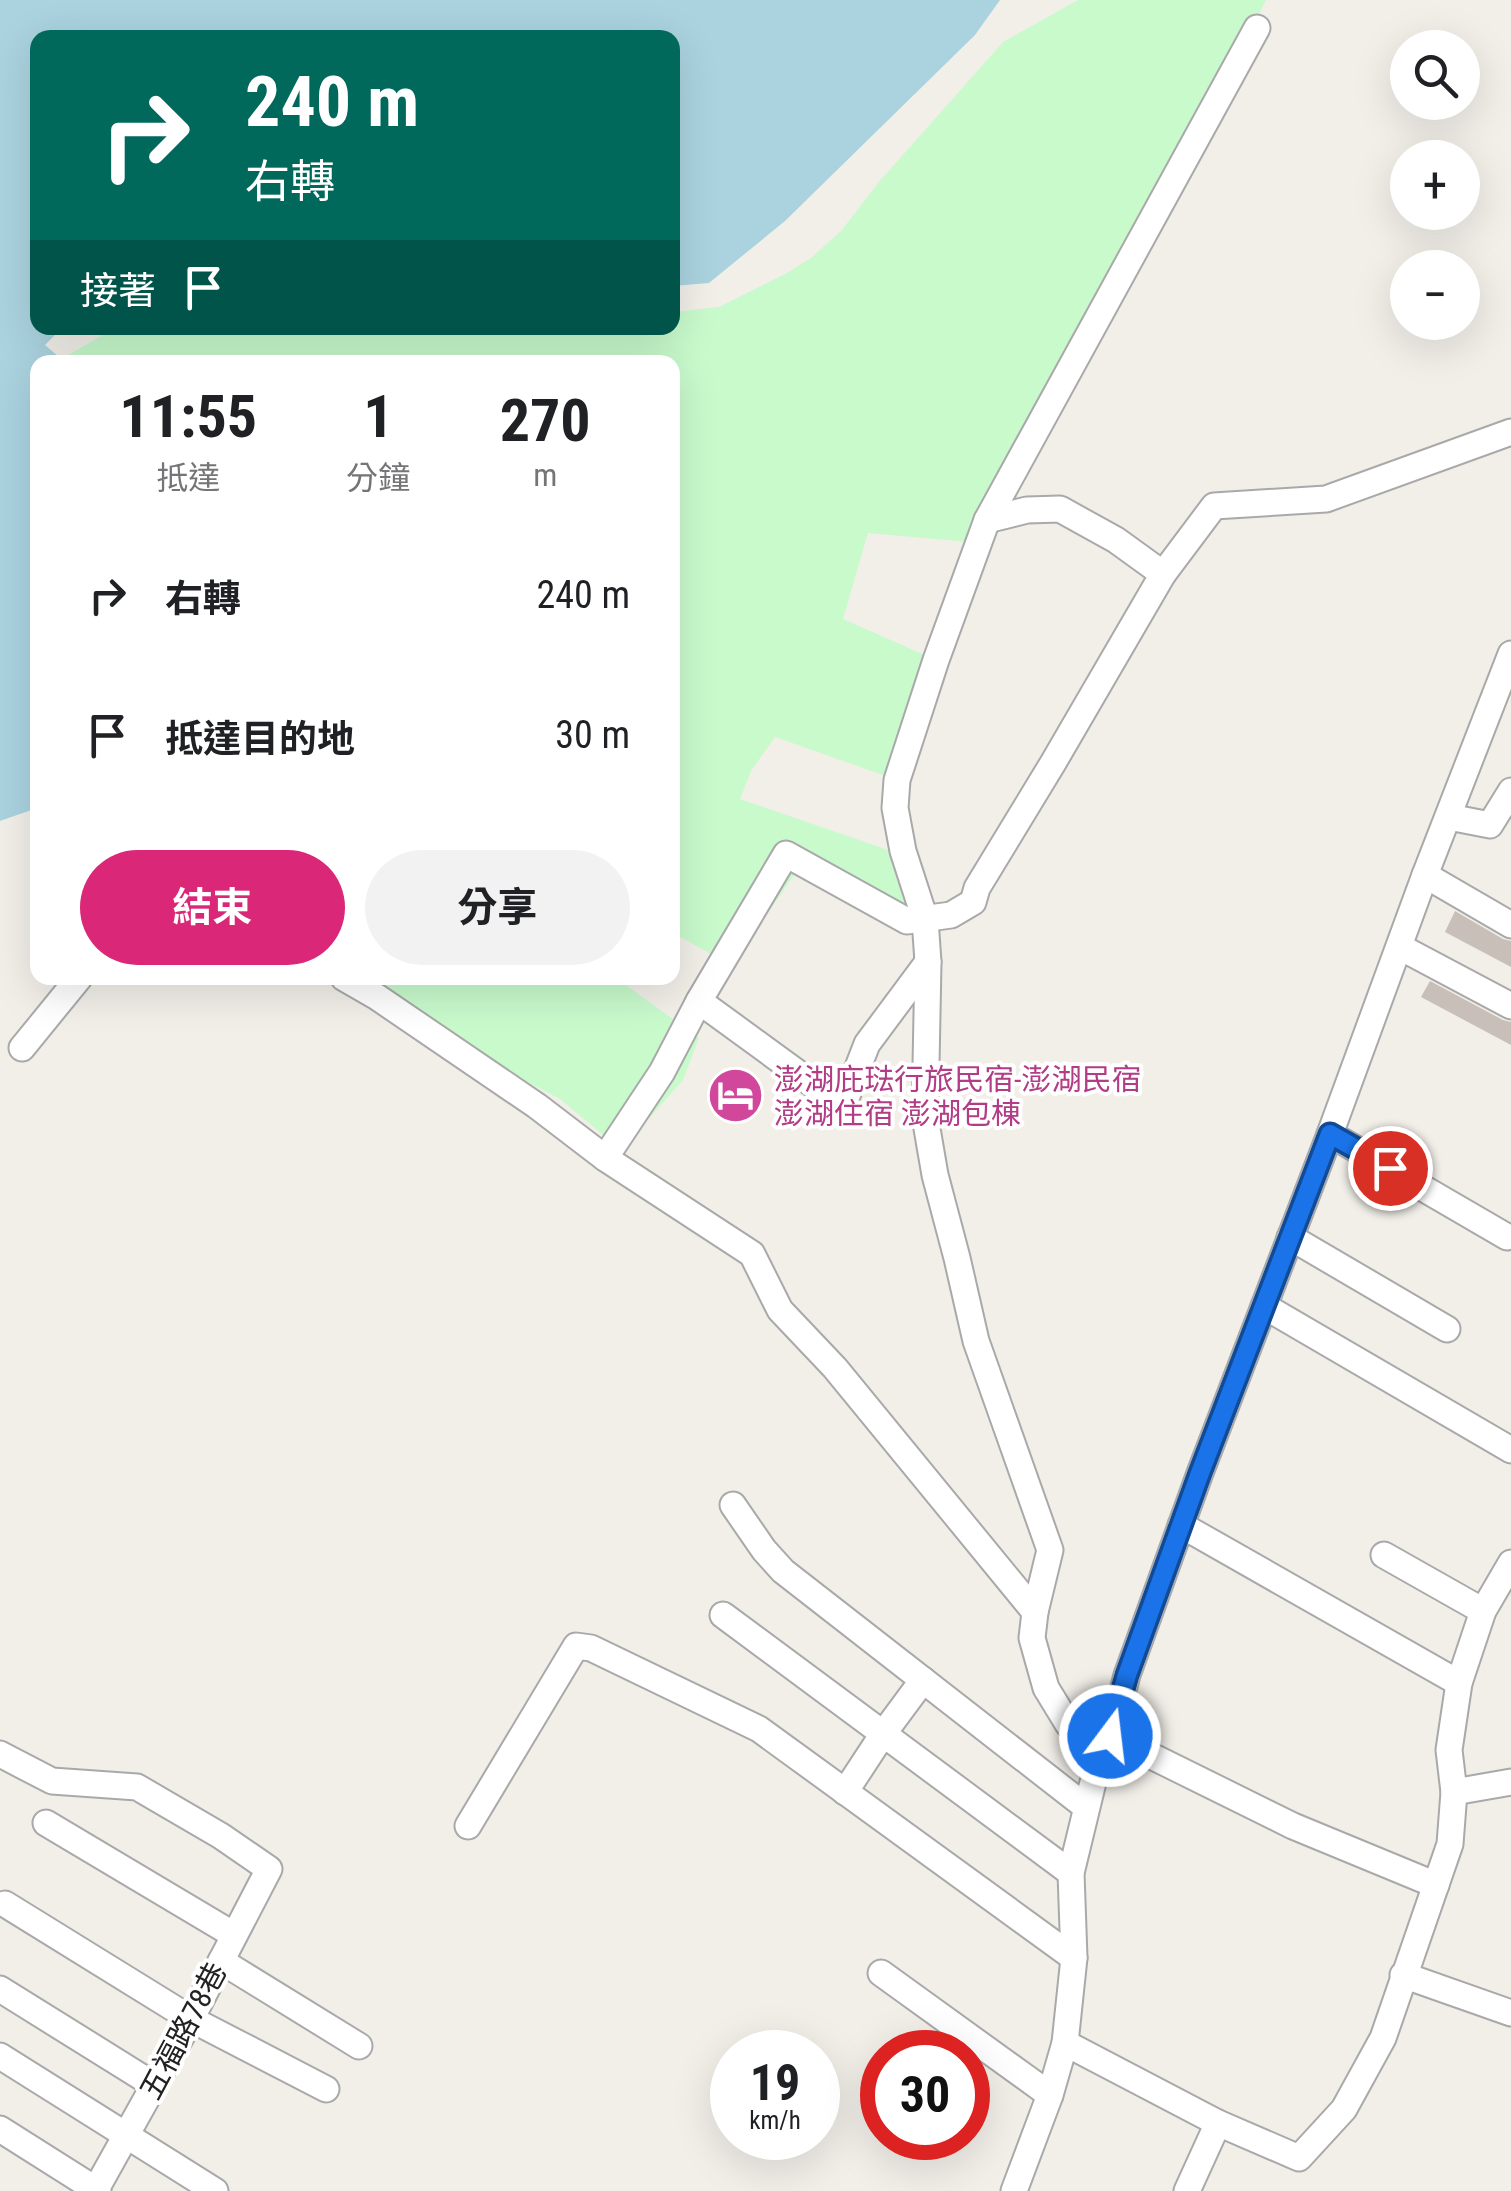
<!DOCTYPE html>
<html lang="zh-TW">
<head>
<meta charset="utf-8">
<style>
	body { margin:0; font-family:"Roboto Condensed","Noto Sans TC",sans-serif; background:#f2f2f2; color:#202124; height:100vh; display:flex; flex-direction:column; font-size:38px; white-space:nowrap }
	* { box-sizing:border-box; margin:0 }
	p { font-size:32px; color:#757577 }
	.icon { flex:none; width:55px; height:55px; fill:none; stroke:currentColor; stroke-width:2; stroke-linecap:round; stroke-linejoin:round }
	.map { position:relative; flex:1; overflow:hidden }
	.panel { position:absolute; left:30px; top:355px; width:650px; height:630px; display:flex; flex-direction:column; background:#fff; border-radius:20px; box-shadow:0 10px 40px #0002 }
	.panel>* { flex:none }
	.hud { position:absolute; left:30px; top:30px; width:650px; height:305px; border-radius:20px; box-shadow:0 10px 40px #0002; background:#00695c; color:#fff; overflow:hidden }
	.controls { position:absolute; left:1390px; top:30px; display:grid; gap:20px }
	.controls a { display:grid; place-items:center; width:90px; height:90px; border-radius:50%; background:#fff; box-shadow:0 10px 40px #0002; font-size:50px }
	.speed { position:absolute; left:710px; top:2030px; display:flex; gap:20px; font-size:50px; font-weight:700; text-align:center }
	.speed>* { display:grid; place-content:center; width:130px; height:130px; border-radius:50%; background:#fff; box-shadow:0 10px 40px #0002; line-height:1 }
	.speed small { font-size:25px; font-weight:400 }
	.speed .limit { border:15px solid #d22; background:#fff; color:#111 }
	.pin { position:absolute; display:grid; place-items:center; width:85px; height:85px; color:#fff; margin:-42px; border:5px solid #fff; border-radius:50%; box-shadow:0 2px 10px #0007 }
	.me { position:absolute; width:110px; margin:-55px; rotate:15deg; stroke-linejoin:round; filter:drop-shadow(0 0 8px #0008) }
	.turn { display:flex; align-items:center; gap:35px; height:210px; padding:0 50px; font-size:45px }
	.turn .icon { width:130px; height:130px; stroke-width:2.5 }
	.turn b { display:block; font-size:70px; line-height:85px }
	.then { display:flex; align-items:center; height:95px; padding:0 50px; background:#0003; gap:20px; font-size:38px }
	.eta { display:flex; justify-content:space-evenly; align-items:center; height:170px; text-align:center }
	.eta b { font-size:60px; font-weight:700; line-height:70px }
	.button { display:flex; gap:20px; margin-top:auto; padding:20px 50px }
	.button a { flex:1; height:115px; border-radius:60px; background:#db2777; color:#fff; font-size:40px; font-weight:700; line-height:115px; text-align:center }
	.button a+a { background:#f2f2f2; color:#202124 }
	ul { padding:0; list-style:none }
	li { display:flex; align-items:center; gap:30px; height:140px; padding:0 50px }
	li div { flex:1 }
	li b { display:block; font-size:38px }
	li em { font-style:normal }
	.map>svg:first-child { display:block }
	.park { fill:#c8facc }
	.water { fill:#aad3df }
	.building { fill:#c7bfb8 }
	.lines { fill:none; stroke-linecap:round; stroke-linejoin:round }
	.minor-casing { stroke:#a9a9a9; stroke-width:29 }
	.minor { stroke:#fff; stroke-width:25 }
	.route-casing { stroke:#114b97; stroke-width:25 }
	.route { stroke:#1a73e8; stroke-width:18 }
	.labels { text-anchor:middle; dominant-baseline:central; stroke-width:8; stroke-linejoin:round; paint-order:stroke }
	.hotel-label { font-size:30px; fill:#b23c85; stroke:#fff; text-anchor:start }
	.street-label { font-size:30px; fill:#222; stroke:#fff }
</style>
</head>
<body>
<div class="map">
<svg width="1511" height="2191" viewBox="0 0 1511 2191">
	<rect width="100%" height="100%" fill="#f2efe9"/>
	<g class="park">
		<path d="M1078,0H1266L1214,104L980,543L868,533L843,619L936,660L897,780L775,737L751,771L740,799L894,852L919,937L804,874H795L731,965L673,933L672,362H75L68,355L115,328H672L673,312L719,307L787,273L811,258L842,230L878,183L1003,42Z"/>
		<path d="M359,978H616L699,1038L683,1080L621,1150L560,1099L489,1062L420,1010Z"/>
	</g>
	<path class="water" d="M0,0H1000L975,35L785,221L709,283L673,286L672,38H38V328H62L45,345L65,362H38L37,808L0,821Z"/>
	<g class="building">
		<path d="M1455,911L1503,939L1511,941V967L1445,932Z"/>
		<path d="M1430,981L1503,1020L1511,1022V1045L1421,997Z"/>
	</g>
	<g class="lines">
		<defs>
			<g id="minor">
				<path d="M987,520L1027,510L1060,509L1116,540L1163,574L1214,506L1326,499L1511,432"/>
				<path d="M1449,817L1490,825L1511,791"/>
				<path d="M1425,875L1511,925"/>
				<path d="M1400,947L1511,1006"/>
				<path d="M344,978L377,997L537,1106L605,1158L752,1254L780,1310L835,1368L1035,1612"/>
				<path d="M699,1001L843,1106L867,1044L928,962"/>
				<path d="M22,1048L79,978"/>
				<path d="M1330,1134L1507,1237"/>
				<path d="M605,1158L662,1072L699,1001L786,854L907,921L951,915L973,902L977,888L1053,763L1163,574"/>
				<path d="M1290,1237L1447,1329"/>
				<path d="M1264,1306L1511,1450"/>
				<path d="M733,1505L764,1550L783,1571L1086,1807"/>
				<path d="M1181,1525L1459,1683"/>
				<path d="M1384,1555L1483,1611"/>
				<path d="M723,1615L1071,1873"/>
				<path d="M1111,1736L1293,1826L1436,1885"/>
				<path d="M1102,1752L1068,1724L1046,1688L1032,1638L1035,1612L1050,1550L976,1341L957,1258L935,1175L925,1117L928,962L925,919L903,851L895,808L897,780L936,660L987,520L1257,28"/>
				<path d="M0,1754L52,1781L137,1787L221,1836L269,1869L191,2019L95,2191"/>
				<path d="M845,1792L883,1734L923,1680"/>
				<path d="M1454,1792L1511,1782"/>
				<path d="M46,1823L234,1935"/>
				<path d="M468,1826L576,1646L591,1648L759,1729L1074,1958"/>
				<path d="M5,1904L191,2019L326,2089"/>
				<path d="M221,1961L359,2046"/>
				<path d="M881,1973L1050,2095"/>
				<path d="M1403,1975L1511,2013"/>
				<path d="M0,1989L154,2085"/>
				<path d="M1065,2043L1218,2123L1299,2158L1344,2109L1383,2038L1450,1844L1454,1792L1449,1750L1459,1683L1483,1611L1511,1563"/>
				<path d="M0,2056L215,2191"/>
				<path d="M0,2129L98,2191"/>
				<path d="M1014,2191L1050,2095L1065,2043L1074,1958L1071,1873L1094,1778L1102,1752L1111,1736L1127,1675L1200,1473L1330,1134L1425,875L1511,654"/>
				<path d="M1187,2191L1218,2123"/>
			</g>
		</defs>
		<use href="#minor" class="minor-casing"/>
		<use href="#minor" class="minor"/>
	</g>
	<g class="lines">
		<defs>
			<path id="route" d="M1110,1736L1127,1675L1200,1473L1330,1134L1390,1168"/>
		</defs>
		<use href="#route" class="route-casing"/>
		<use href="#route" class="route"/>
	</g>
	<defs>
		<symbol id="hotel-disc" viewBox="-11 -11 22 22"><circle r="9.5" fill="#d1479c" stroke="#fff"/><path d="M-6-4.5h1.5V1H6V5H4.5V3h-9V5H-6ZM-4 0a1.8 1.8 0 1 1 3.6 0ZM.5 0V-2.5h3Q6-2.5 6 0Z" fill="#fff"/></symbol>
	</defs>
	<g fill-rule="evenodd">
		<use href="#hotel-disc" x="704" y="1064" width="63" height="63"/>
	</g>
	<g class="labels">
		<g class="hotel-label">
			<text x="774" y="1079">澎湖庇琺行旅民宿-澎湖民宿<tspan x="774" dy="34">澎湖住宿 澎湖包棟</tspan></text>
		</g>
		<g class="street-label">
			<text transform="translate(183 2031) rotate(-62)">五福路78巷</text>
		</g>
	</g>
</svg>
<div class="controls">
<a><svg class="icon" aria-label="search" viewBox="0 0 24 24"><circle cx="10" cy="10" r="6"/><path d="M15 15l6 6"/></svg></a>
<a>+</a>
<a>−</a>
</div>
<div class="speed"><div>19<small>km/h</small></div><div class="limit">30</div></div>
<div class="pin" style="left:1390px;top:1168px;background:#d93025"><svg class="icon" aria-label="arrive" viewBox="0 0 24 24"><path d="M6 21V4h12l-3 4 3 4H6"/></svg></div>
<svg class="me" style="left:1110px;top:1736px" viewBox="-20 -20 40 40"><circle r="17" fill="#1a73e8" stroke="#fff" stroke-width="3"/><path d="M0-11L8 9 0 5-8 9z" fill="#fff"/></svg>
<div class="hud">
<div class="turn"><svg class="icon" aria-label="right" viewBox="0 0 24 24"><path d="M7 20v-9h11M14 6l5 5-5 5"/></svg><div><b>240 m</b>右轉</div></div>
<div class="then">接著<svg class="icon" aria-label="arrive" viewBox="0 0 24 24"><path d="M6 21V4h12l-3 4 3 4H6"/></svg></div>
</div>
<section class="panel">
<div class="eta">
<div><b>11:55</b><p>抵達</p></div>
<div><b>1</b><p>分鐘</p></div>
<div><b>270</b><p>m</p></div>
</div>
<ul>
<li><svg class="icon" aria-label="right" viewBox="0 0 24 24"><path d="M7 20v-9h11M14 6l5 5-5 5"/></svg><div><b>右轉</b></div><em>240 m</em></li>
<li><svg class="icon" aria-label="arrive" viewBox="0 0 24 24"><path d="M6 21V4h12l-3 4 3 4H6"/></svg><div><b>抵達目的地</b></div><em>30 m</em></li>
</ul>
<div class="button"><a>結束</a><a>分享</a></div>
</section>
</div>
</body>
</html>
